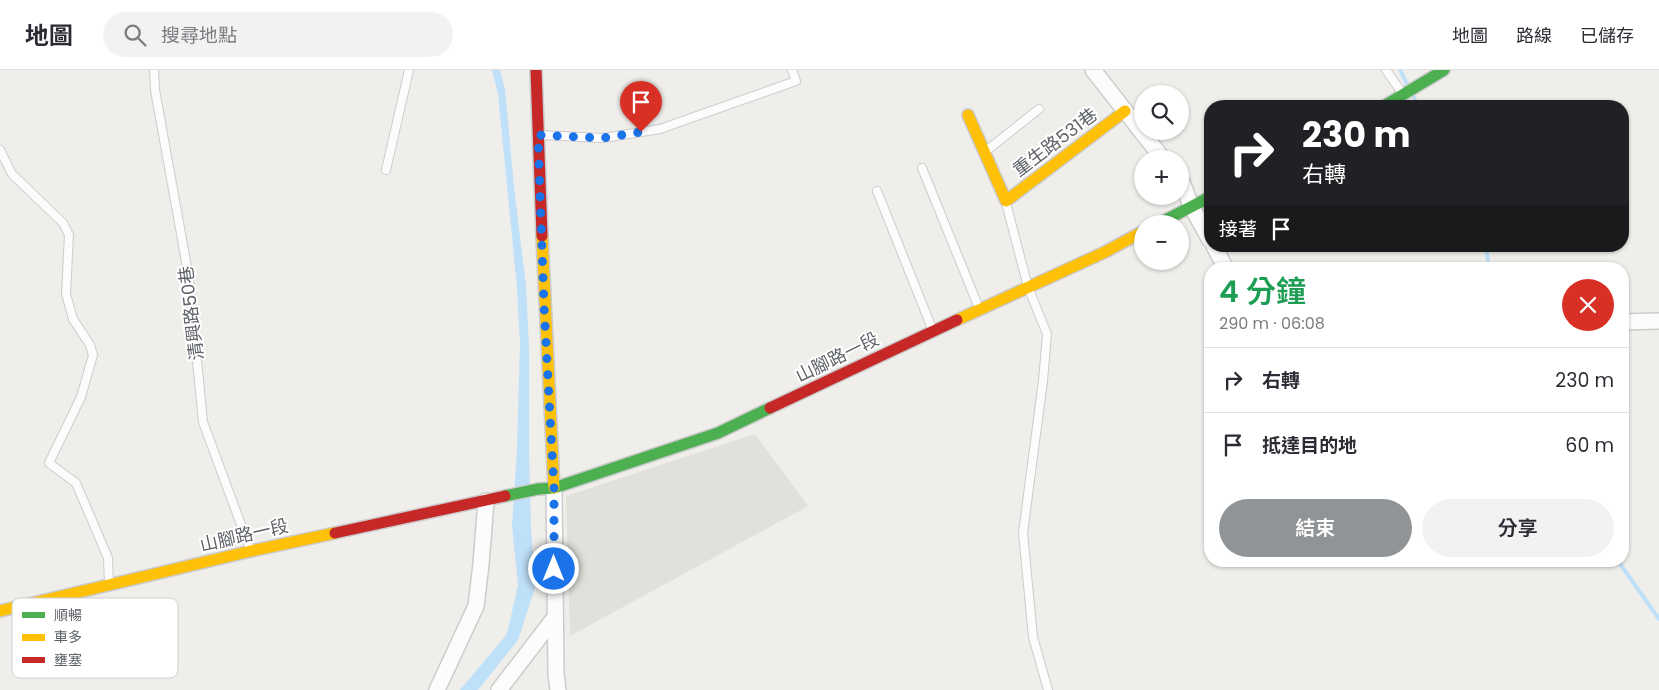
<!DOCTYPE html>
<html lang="zh-TW">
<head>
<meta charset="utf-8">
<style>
	body { margin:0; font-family:Poppins,"Noto Sans TC",sans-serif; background:#f2f2f3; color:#2b2b33; height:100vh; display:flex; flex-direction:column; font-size:19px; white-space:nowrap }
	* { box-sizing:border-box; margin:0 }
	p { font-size:16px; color:#7c7c81 }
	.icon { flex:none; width:28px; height:28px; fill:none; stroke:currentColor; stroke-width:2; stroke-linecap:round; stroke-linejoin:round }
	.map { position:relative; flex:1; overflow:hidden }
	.panel { position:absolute; left:1204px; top:192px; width:425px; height:305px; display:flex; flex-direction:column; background:#fff; border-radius:20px; box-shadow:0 1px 4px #0004 }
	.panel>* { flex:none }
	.top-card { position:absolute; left:1204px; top:30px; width:425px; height:152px; border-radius:20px; box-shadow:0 1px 4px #0004; background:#202124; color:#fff; overflow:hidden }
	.tools { position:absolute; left:1134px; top:15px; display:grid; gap:10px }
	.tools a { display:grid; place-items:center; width:55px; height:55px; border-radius:50%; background:#fff; box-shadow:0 1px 4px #0004; font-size:25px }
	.pin { position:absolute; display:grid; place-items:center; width:42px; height:42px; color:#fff; margin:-51px -21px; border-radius:50% 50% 50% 0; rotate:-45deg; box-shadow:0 0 5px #0007 }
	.pin .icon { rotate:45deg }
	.me { position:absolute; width:55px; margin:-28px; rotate:0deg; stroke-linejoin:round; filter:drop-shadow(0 0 4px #0008) }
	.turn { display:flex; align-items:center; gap:18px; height:105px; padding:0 15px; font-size:22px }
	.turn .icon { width:65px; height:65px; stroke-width:2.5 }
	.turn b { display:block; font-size:35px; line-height:42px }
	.then { display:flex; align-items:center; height:48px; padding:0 15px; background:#0003; gap:10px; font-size:19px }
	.round { display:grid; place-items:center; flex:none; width:52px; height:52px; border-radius:26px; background:#f2f2f3 }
	.overview { display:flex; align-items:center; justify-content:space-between; height:85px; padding:0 15px }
	h1 { font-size:30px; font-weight:600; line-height:38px; color:#1e9e55 }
	.button { display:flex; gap:10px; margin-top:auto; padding:10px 15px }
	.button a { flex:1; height:58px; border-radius:30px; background:#919496; color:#fff; font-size:20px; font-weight:600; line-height:58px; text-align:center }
	.button a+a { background:#f2f2f3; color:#2b2b33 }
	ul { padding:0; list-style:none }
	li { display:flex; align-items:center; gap:15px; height:65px; padding:0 15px; border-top:1px solid #e1e1e2 }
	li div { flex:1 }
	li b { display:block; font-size:19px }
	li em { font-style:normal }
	header { display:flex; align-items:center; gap:30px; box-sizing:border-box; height:70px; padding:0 25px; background:#fff; border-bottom:1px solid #e1e1e2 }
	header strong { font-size:24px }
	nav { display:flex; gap:28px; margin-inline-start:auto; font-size:18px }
	.search { width:350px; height:45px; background:#f2f2f3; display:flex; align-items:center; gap:12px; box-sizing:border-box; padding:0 18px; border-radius:28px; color:#7c7c81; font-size:19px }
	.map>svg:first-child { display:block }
	.education { fill:#e2e0da }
	.water { fill:#bfe0f9 }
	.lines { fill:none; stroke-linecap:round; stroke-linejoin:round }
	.stream { stroke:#bfe0f9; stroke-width:4 }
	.lane-casing { stroke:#cbcccc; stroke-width:10 }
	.street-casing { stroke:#cbcccc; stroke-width:18 }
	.fast-casing { stroke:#cacacb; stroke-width:14 }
	.slow-casing { stroke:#cacacb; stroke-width:14 }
	.jam-casing { stroke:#cacacb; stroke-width:14 }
	.lane { stroke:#fdfcfc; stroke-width:8 }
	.street { stroke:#fdfcfc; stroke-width:15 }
	.fast { stroke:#4caf50; stroke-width:11 }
	.slow { stroke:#ffc107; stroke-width:11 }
	.jam { stroke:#c62828; stroke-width:11 }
	.route { stroke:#1a73e8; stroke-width:9; stroke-dasharray:0 16.2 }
	.labels { text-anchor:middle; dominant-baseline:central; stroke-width:4; stroke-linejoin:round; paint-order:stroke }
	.street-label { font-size:18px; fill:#5f6368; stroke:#fff }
	.key { fill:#fff; stroke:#cfd0d2; stroke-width:1 }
	.key-label { font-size:14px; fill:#5f6368 }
</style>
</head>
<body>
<header>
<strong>地圖</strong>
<div class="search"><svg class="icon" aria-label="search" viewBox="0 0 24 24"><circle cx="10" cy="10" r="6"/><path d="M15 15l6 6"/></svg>搜尋地點</div>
<nav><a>地圖</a><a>路線</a><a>已儲存</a></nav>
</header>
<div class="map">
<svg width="1659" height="620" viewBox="0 0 1659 620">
	<rect width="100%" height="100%" fill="#efeeea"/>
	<path class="education" d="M755,364L808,436L570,566L566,426Z"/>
	<path class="water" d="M492,0H500L505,19L514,117L526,216L529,278V383L531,458L535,518L518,570L478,620H460L507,564L518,515L512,456L517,380L520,273L517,218L498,24Z"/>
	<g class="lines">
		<g class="stream">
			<path d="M1400,0L1407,14"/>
			<path d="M1414,27L1418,36"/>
			<path d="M1486,176L1489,199"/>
			<path d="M1618,491L1659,549"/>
		</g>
		<defs>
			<g id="lane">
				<path d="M154,0L155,20L189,208L203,352L250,479"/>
				<path d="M1386,0L1402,23"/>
				<path d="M539,65L603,68L660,59L796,11L792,0"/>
				<path d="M0,80L12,104L63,153L69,165L66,224L73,249L90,275L93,285L81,327L49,393L76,413L108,488L109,514"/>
				<path d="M986,81L1039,39"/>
				<path d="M922,98L979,238"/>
				<path d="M386,100L409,0"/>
				<path d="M877,121L933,261"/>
				<path d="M1006,133L1028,217L1047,264L1043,311L1023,463L1033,567L1048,620"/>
			</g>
			<g id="street">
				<path d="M1093,0L1163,89"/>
				<path d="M1180,110L1183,114L1191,136L1210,170"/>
				<path d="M1214,176L1226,199"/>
				<path d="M1622,252L1659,251"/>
				<path d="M554,418L556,604L558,620"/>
				<path d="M437,620L476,536L481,494L486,431"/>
				<path d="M499,620L555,547"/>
			</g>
			<g id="fast">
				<path d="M1384,36L1444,0"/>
				<path d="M1158,154L1210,127"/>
				<path d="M505,426L538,419L554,418L718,363L770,338"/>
			</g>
			<g id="slow">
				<path d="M968,45L1006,131L1125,41"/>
				<path d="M542,166L554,418"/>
				<path d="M957,250L1105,182L1142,162"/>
				<path d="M0,541L251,481L335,463"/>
			</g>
			<g id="jam">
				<path d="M536,0L542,166"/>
				<path d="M770,338L957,250"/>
				<path d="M335,463L505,426"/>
			</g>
		</defs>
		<use href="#lane" class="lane-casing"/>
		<use href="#street" class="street-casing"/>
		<use href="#fast" class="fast-casing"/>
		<use href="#slow" class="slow-casing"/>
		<use href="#jam" class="jam-casing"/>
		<use href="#lane" class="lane"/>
		<use href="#street" class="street"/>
		<use href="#fast" class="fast"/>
		<use href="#slow" class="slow"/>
		<use href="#jam" class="jam"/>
	</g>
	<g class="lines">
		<path class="route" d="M554,499V418L544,236L538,65L603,68L641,62"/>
	</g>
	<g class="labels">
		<g class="street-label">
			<text transform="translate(1055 72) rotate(-37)">重生路531巷</text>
			<text transform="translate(191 243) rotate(-97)">清興路50巷</text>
			<text transform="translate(837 287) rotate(-26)">山腳路一段</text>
			<text transform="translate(244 465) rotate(-13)">山腳路一段</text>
		</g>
	</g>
	<rect x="12" y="528" width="166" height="80" rx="8" class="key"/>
	<rect x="22" y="542" width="23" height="6" fill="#4caf50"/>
	<rect x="22" y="564" width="23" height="7" fill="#ffc107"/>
	<rect x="22" y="587" width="23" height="6" fill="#c62828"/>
	<g class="key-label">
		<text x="54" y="550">順暢</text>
		<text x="54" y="572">車多</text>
		<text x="54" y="595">壅塞</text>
	</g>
</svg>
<div class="tools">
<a><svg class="icon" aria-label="search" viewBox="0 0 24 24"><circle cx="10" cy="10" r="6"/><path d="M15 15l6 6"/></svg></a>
<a>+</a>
<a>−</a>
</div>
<div class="pin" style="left:641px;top:62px;background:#d93025"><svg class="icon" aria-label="arrive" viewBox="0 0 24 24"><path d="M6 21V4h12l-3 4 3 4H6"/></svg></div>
<svg class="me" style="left:554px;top:499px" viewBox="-20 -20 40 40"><circle r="17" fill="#1a73e8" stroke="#fff" stroke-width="3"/><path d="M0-11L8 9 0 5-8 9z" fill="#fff"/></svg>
<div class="top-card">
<div class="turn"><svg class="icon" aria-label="right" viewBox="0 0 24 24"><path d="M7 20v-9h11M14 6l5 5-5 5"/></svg><div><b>230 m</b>右轉</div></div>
<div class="then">接著<svg class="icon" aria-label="arrive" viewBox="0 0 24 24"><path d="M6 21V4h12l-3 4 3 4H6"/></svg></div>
</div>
<section class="panel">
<div class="overview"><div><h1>4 分鐘</h1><p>290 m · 06:08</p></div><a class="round" style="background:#d93025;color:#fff"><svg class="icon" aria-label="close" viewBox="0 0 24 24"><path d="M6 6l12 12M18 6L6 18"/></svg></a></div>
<ul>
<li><svg class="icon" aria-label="right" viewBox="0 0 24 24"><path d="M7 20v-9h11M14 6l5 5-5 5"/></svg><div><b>右轉</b></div><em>230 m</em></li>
<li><svg class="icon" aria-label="arrive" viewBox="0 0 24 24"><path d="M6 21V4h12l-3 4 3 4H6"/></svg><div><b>抵達目的地</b></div><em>60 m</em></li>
</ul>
<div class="button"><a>結束</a><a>分享</a></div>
</section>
</div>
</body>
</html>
